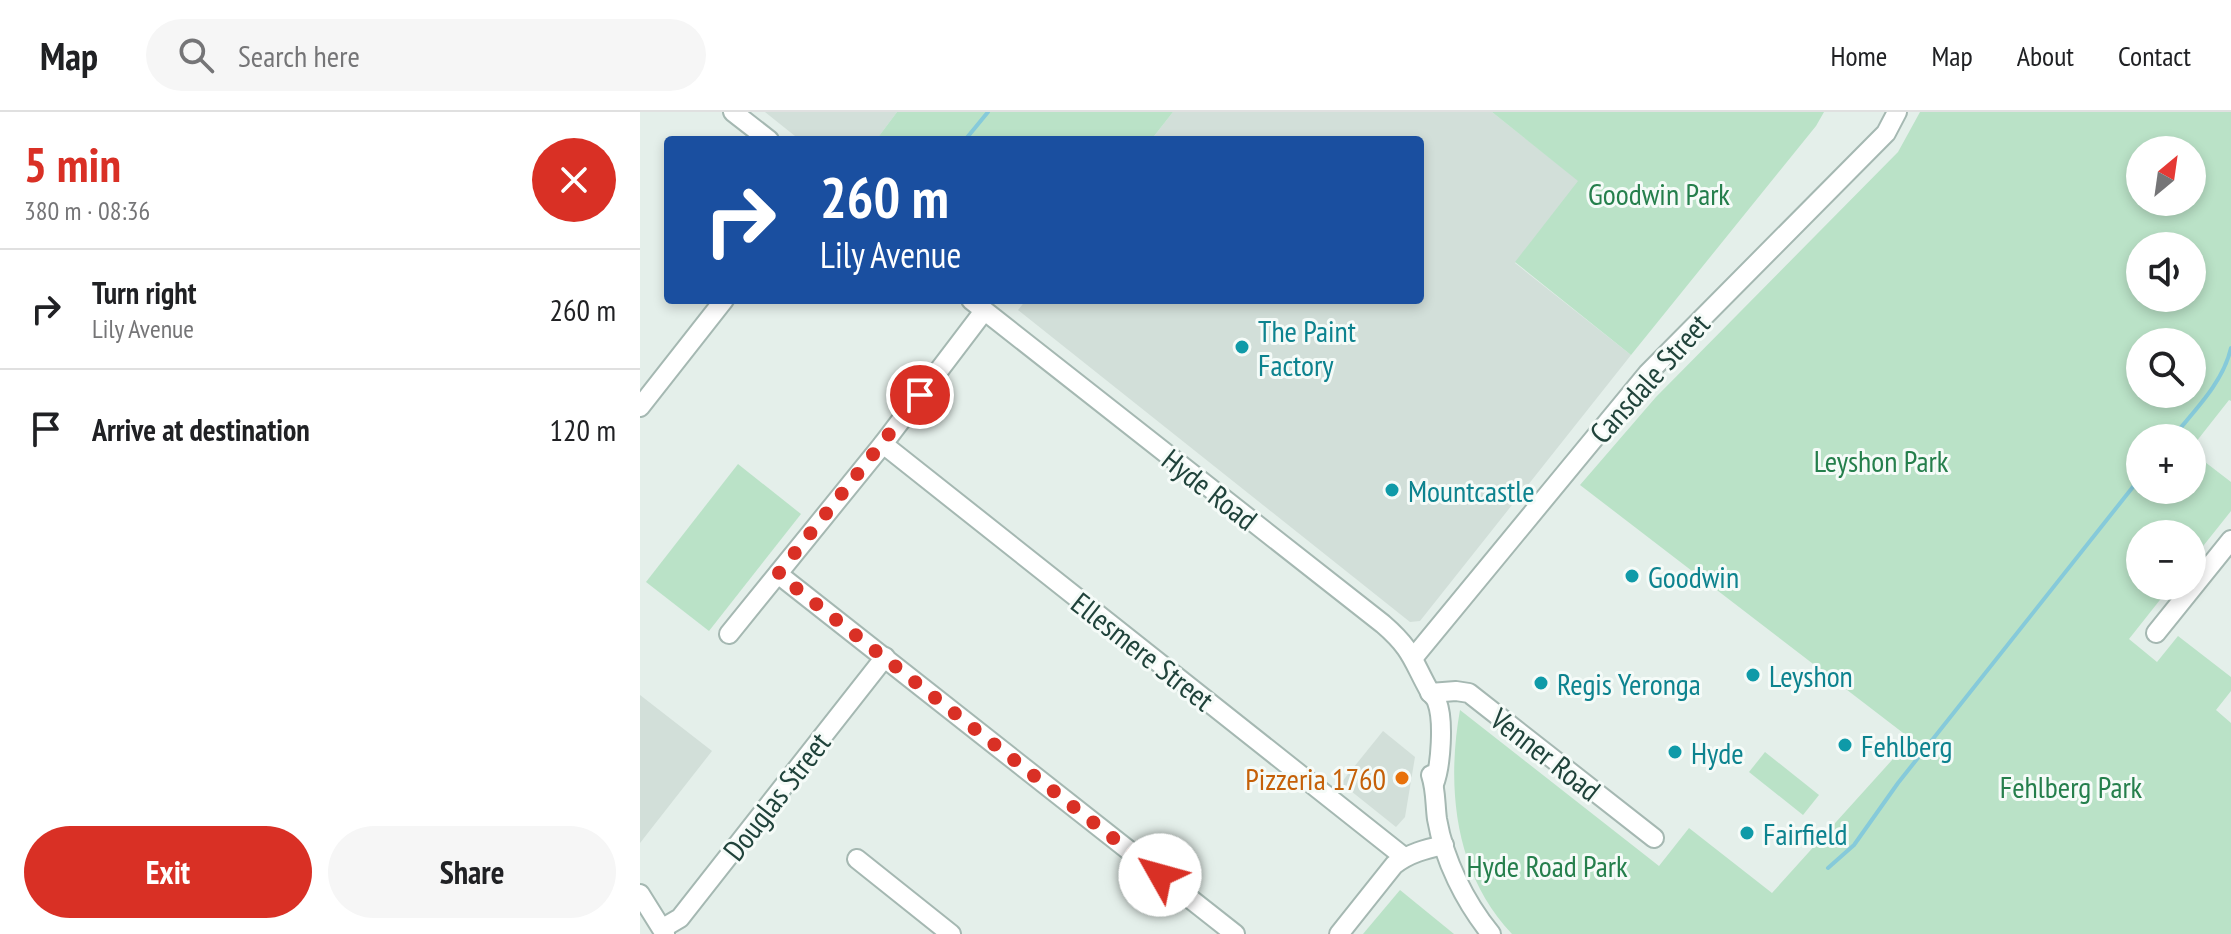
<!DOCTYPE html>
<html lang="en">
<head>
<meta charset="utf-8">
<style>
	body { margin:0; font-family:"PT Sans Narrow",sans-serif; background:#f6f6f6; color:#202124; height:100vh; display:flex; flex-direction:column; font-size:30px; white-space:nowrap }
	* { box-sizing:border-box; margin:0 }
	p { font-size:26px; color:#757577 }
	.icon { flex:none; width:44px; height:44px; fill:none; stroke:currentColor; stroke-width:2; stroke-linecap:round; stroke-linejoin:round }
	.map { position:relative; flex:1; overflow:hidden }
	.side { display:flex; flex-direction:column; background:#fff; width:640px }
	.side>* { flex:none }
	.banner { position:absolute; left:24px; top:24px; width:760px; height:168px; border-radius:8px; box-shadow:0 4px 12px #0003; background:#1a4fa0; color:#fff; overflow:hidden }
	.needle { width:52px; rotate:29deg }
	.controls { position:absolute; left:1486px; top:24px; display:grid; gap:16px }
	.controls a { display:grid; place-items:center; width:80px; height:80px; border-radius:50%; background:#fff; box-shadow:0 4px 12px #0003; font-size:40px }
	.pin { position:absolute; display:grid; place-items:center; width:68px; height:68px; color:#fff; margin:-34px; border:4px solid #fff; border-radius:50%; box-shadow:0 2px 8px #0007 }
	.me { position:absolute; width:88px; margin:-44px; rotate:308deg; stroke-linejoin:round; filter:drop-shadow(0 0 6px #0008) }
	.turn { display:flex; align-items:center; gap:28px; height:168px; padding:0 24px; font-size:36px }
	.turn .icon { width:104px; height:104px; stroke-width:2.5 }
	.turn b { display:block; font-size:56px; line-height:68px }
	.round { display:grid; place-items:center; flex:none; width:84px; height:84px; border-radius:42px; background:#f6f6f6 }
	.head { display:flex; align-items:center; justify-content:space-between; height:136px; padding:0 24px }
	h1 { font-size:48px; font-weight:800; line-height:60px; color:#d93025 }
	.cta { display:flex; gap:16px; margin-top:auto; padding:16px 24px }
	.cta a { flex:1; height:92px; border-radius:48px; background:#d93025; color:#fff; font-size:32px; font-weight:800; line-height:92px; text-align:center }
	.cta a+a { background:#f6f6f6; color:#202124 }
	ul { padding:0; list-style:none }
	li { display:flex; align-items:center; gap:24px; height:120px; padding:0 24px; border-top:2px solid #e0e0e0 }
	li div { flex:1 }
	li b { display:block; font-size:30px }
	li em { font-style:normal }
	header { display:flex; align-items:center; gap:48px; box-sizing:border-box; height:112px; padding:0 40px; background:#fff; border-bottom:2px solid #e0e0e0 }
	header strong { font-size:38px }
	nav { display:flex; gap:44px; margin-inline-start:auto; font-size:28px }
	.search { width:560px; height:72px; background:#f6f6f6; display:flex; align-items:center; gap:20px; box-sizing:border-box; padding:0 28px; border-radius:44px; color:#757577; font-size:30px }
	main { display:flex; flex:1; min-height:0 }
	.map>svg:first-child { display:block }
	.built { fill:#d2dfd9 }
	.green { fill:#bae2c7; fill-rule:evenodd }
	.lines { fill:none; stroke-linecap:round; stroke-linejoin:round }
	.stream { stroke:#86cada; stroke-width:4 }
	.minor-casing { stroke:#a5b8b2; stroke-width:22 }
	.minor { stroke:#fff; stroke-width:18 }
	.route { stroke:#d93025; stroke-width:14; stroke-dasharray:0 25.2 }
	.culture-dot { fill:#0f9aa8; stroke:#f5fbf8; stroke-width:3 }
	.food-dot { fill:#e8710a; stroke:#f5fbf8; stroke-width:3 }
	.labels { text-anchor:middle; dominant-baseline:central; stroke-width:6; stroke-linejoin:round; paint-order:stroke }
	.park-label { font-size:30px; fill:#257f4c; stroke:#f5fbf8 }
	.culture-label { font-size:30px; fill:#0d838f; stroke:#f5fbf8; text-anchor:start }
	.street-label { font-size:30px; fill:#20433b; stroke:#f5fbf8 }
	.food-label { font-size:30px; fill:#c56008; stroke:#f5fbf8; text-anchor:end }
</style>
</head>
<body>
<header>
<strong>Map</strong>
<div class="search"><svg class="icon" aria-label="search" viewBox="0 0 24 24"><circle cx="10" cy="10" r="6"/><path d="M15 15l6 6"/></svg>Search here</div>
<nav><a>Home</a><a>Map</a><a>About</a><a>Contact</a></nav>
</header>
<main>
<section class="side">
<div class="head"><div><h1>5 min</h1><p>380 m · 08:36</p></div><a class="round" style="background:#d93025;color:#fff"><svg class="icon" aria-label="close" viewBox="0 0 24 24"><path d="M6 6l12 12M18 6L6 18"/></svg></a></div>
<ul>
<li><svg class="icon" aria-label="right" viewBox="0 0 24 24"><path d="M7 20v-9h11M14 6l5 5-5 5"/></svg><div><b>Turn right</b><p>Lily Avenue</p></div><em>260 m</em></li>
<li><svg class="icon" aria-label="arrive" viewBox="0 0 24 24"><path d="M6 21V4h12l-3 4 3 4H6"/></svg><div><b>Arrive at destination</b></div><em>120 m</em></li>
</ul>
<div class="cta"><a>Exit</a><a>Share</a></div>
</section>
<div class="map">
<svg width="1591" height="822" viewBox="0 0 1591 822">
	<rect width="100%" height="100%" fill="#e4efea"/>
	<g class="built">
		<path d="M125,0H257L236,28H160Z"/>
		<path d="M533,0H852L939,69L875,151L991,243L780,509L770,510L378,198L386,188H780V28H511Z"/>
		<path d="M0,583L72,639L0,731Z"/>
		<path d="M743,619L775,645L765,705L756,715L701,671Z"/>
	</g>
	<g class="green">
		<path d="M257,0H533L511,28H236Z"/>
		<path d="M852,0H1184L1176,14L991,243L875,150L938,69Z"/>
		<path d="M1280,0H1591V289L1589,288L1552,335V326H1500V378H1552V340L1591,370V399L1552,448V422H1500V474H1531L1489,527L1517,550L1538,524L1591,565V579L1576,598L1591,611V822H872C815,762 806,676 820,598L1019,754L1049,716L1132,781L1271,627L940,373L1016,285L1258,40ZM1500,38H1552V90H1500ZM1500,134H1552V186H1500ZM1500,230H1552V282H1500Z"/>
		<path d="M98,352L161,402L69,519L6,470Z"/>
		<path d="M1125,640L1179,683L1163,703L1109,660Z"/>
		<path d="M760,778L814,822H723Z"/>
	</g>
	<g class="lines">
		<g class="stream">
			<path d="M325,28L348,0"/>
			<path d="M1532,326C1554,299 1583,271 1591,236"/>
			<path d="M1188,756L1214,733L1258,671L1500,366"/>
		</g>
		<defs>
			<g id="minor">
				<path d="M93,0L129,28"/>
				<path d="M331,188L743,512C773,538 772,548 790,580C792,583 796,586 797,590C804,608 801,654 794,672"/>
				<path d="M0,295L84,188"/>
				<path d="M243,332L764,745"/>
				<path d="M138,462L595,822"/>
				<path d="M1516,521L1591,428"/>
				<path d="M89,522L243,332L344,199"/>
				<path d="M774,545L1008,261L1246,21L1257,0"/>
				<path d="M790,581L816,579L829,581L1014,726"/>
				<path d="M791,663C796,678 795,692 797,707C804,748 825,790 851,822"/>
				<path d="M217,747L311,822"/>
				<path d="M0,782L25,822"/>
				<path d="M23,816L40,806L245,545"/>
				<path d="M699,822L754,753C769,741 786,737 804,733"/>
			</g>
		</defs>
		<use href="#minor" class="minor-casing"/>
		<use href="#minor" class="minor"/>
	</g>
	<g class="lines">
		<path class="route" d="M280,283L138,462L520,763"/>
	</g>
	<g class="culture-dot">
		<circle cx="602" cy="235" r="8"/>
		<circle cx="752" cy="378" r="8"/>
		<circle cx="992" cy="464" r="8"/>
		<circle cx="1113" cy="563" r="8"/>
		<circle cx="901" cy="571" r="8"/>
		<circle cx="1205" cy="633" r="8"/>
		<circle cx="1035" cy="640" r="8"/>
		<circle cx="1107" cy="721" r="8"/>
	</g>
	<circle class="food-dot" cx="762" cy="666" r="8"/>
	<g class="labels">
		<g class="park-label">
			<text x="1019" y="81">Goodwin Park</text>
			<text x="1241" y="348">Leyshon Park</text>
			<text x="1431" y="674">Fehlberg Park</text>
			<text x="907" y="753">Hyde Road Park</text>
		</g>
		<g class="culture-label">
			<text x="618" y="218">The Paint<tspan x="618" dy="34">Factory</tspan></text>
			<text x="768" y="378">Mountcastle</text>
			<text x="1008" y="464">Goodwin</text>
			<text x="1129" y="563">Leyshon</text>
			<text x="917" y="571">Regis Yeronga</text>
			<text x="1221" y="633">Fehlberg</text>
			<text x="1051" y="640">Hyde</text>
			<text x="1123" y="721">Fairfield</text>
		</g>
		<g class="street-label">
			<text transform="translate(1009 266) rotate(-48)">Cansdale Street</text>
			<text transform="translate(570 377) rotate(38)">Hyde Road</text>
			<text transform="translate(503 539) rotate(38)">Ellesmere Street</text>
			<text transform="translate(906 642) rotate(38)">Venner Road</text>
			<text transform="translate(136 684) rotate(-52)">Douglas Street</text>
		</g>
		<g class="food-label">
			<text x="746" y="666">Pizzeria 1760</text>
		</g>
	</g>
</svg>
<div class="controls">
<a><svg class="needle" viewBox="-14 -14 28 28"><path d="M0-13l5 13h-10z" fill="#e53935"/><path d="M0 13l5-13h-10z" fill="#757577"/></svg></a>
<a><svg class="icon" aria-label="sound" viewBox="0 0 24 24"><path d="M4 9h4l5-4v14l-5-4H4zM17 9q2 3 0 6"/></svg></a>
<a><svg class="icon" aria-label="search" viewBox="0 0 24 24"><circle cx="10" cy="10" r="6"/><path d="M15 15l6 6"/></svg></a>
<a>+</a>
<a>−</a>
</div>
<div class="pin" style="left:280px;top:283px;background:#d93025"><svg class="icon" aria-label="arrive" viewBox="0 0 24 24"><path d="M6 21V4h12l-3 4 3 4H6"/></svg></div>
<svg class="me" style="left:520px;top:763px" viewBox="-20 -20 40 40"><circle r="19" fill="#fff"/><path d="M0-13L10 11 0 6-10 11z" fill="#d93025"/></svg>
<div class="banner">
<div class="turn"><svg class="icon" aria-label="right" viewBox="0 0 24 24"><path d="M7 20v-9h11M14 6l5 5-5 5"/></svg><div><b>260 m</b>Lily Avenue</div></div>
</div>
</div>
</main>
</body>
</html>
